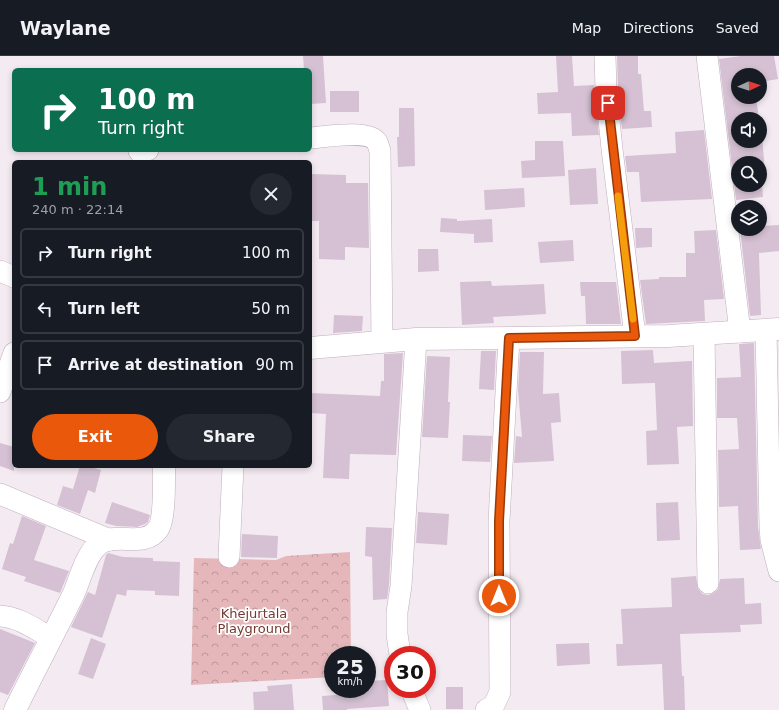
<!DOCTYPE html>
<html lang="en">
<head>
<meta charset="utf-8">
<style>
	body { margin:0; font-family:"DejaVu Sans",sans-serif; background:#242831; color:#f1f3f6; height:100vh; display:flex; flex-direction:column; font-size:15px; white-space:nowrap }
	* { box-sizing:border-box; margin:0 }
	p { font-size:13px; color:#9ea1a6 }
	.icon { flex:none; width:22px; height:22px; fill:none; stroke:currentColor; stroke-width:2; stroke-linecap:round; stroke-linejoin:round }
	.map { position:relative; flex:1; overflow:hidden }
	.panel { position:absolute; left:12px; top:104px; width:300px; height:308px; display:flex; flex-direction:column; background:#171b24; border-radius:6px; box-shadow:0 2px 6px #0003 }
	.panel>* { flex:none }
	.guide { position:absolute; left:12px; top:12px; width:300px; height:84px; border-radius:6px; box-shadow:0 2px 6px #0003; background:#0b6e4f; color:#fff; overflow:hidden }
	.needle { width:26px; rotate:87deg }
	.tools { position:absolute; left:731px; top:12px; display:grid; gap:8px }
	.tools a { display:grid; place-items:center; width:36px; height:36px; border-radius:50%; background:#171b24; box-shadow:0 2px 6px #0003; font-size:20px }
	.speed { position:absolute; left:324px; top:590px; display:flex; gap:8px; font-size:20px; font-weight:700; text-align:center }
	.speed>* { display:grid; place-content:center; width:52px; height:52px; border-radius:50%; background:#171b24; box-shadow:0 2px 6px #0003; line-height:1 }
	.speed small { font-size:10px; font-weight:400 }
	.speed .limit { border:6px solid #d22; background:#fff; color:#111 }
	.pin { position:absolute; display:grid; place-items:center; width:34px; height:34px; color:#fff; margin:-17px; border-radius:8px; box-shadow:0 2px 6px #0006 }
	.me { position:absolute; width:44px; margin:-22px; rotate:0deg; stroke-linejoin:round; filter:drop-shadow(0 0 3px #0008) }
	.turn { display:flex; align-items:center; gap:14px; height:84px; padding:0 20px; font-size:18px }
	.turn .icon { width:52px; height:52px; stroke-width:2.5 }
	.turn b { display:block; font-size:28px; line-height:34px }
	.round { display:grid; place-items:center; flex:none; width:42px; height:42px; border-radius:21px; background:#242831 }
	.summary { display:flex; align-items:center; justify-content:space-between; height:68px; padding:0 20px }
	h1 { font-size:24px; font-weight:600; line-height:30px; color:#1e9e55 }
	.button { display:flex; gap:8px; margin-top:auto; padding:8px 20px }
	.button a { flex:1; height:46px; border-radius:24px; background:#ea580c; color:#fff; font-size:16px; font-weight:600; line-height:46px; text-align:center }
	.button a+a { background:#242831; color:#f1f3f6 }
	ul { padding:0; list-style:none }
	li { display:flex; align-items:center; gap:12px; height:50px; margin:0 8px 6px; padding:0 12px; border:2px solid #363941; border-radius:6px }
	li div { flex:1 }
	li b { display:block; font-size:15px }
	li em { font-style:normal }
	header { display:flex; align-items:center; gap:24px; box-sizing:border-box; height:56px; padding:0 20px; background:#171b24; border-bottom:1px solid #363941 }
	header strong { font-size:19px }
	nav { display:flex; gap:22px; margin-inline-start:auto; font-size:14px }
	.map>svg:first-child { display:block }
	.park { fill:url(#park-crowns) }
	.building { fill:#d5c1d3; fill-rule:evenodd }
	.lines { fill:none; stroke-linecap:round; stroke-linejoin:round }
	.minor-casing { stroke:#bfaebc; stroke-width:22 }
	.tertiary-casing { stroke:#bfaebc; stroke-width:23 }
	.minor { stroke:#fff; stroke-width:21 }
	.tertiary { stroke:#fff; stroke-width:22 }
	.route-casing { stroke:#983908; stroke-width:10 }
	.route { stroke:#ea580c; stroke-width:7 }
	.slow { stroke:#f59e0b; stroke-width:7 }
	.labels { text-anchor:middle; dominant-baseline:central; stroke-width:3.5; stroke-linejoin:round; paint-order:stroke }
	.park-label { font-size:13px; fill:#763830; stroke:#fff }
</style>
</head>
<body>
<header>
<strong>Waylane</strong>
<nav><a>Map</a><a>Directions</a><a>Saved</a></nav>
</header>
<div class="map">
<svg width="779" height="654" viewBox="0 0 779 654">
	<defs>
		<pattern id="park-crowns" width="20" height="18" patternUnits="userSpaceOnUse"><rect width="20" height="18" fill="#e5b7ba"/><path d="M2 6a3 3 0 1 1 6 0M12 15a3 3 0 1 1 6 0" fill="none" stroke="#bc9699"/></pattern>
	</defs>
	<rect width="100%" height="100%" fill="#f4ebf2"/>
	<path class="park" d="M350,496L351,599H333V621L191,629L194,502L276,504L286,500Z"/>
	<g class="building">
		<path d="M303,0H323L326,47L310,48V14H304Z"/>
		<path d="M556,0H572L574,30L594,29L599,79L572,80L571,57L538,58L537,37L558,36Z"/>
		<path d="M617,0H638V18H641L644,55H651L652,71L622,73L618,33Z"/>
		<path d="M741,0H774L778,23L760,26V19H738V41H756L759,63H738V85H760L761,68L765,116H761L763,141L736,144L719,3ZM738,107H760V129H738Z"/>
		<rect x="330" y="35" width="29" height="21"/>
		<path d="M399,52H414L415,110L398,111L397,81H399Z"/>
		<path d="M704,74L712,143L641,146L639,116H627L625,100L676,97L675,76Z"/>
		<path d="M535,85H563L565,120L522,122L521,105L535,104Z"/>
		<path d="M596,112L598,148L570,149L568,114Z"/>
		<path d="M310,118L346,119V127H368L369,192L345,191V204L319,203V165H310Z"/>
		<path d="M524,132L525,151L485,154L484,134Z"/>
		<path d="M441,162L457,163V165L492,163L493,186L474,187V178L440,176Z"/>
		<path d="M779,169V195L759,197L761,259L750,260L740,173H760V170Z"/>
		<path d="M635,172H652V191L636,192Z"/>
		<path d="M716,174L724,243L704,244L705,265L646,268L640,224L659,223V221H686V197H695L694,175Z"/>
		<path d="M573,184L574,205L540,207L538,186Z"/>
		<path d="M418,193H438L439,215L418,216Z"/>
		<path d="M491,225L492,230L544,228L546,258L493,261L494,267L462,269L460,226Z"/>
		<path d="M580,226H616L621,268H586L585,240H581Z"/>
		<path d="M334,259L363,260L362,275L333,277Z"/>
		<path d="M754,287L758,471L761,493L740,494L738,450L719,451L718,394L739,393L737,362H717V322L741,321L739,288Z"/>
		<path d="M653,294L654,307L692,305L693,370L677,371L679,408L647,409L646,375L657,374L655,327L622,328L621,295Z"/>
		<path d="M481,295H496L494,334L479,333Z"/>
		<path d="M520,296H544L543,338L559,337L561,366L551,367L554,405L514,407L516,380L522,381L518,334Z"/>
		<path d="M403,297L396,399L350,398L349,423L323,422L326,358L310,357V337L380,340L381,325H384V298Z"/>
		<path d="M427,300L450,301L448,346H450L448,382L422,381Z"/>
		<path d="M463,379L492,380L490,406L462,405Z"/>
		<path d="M0,387L14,391V415L0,410Z"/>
		<path d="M80,410H87L101,414L95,437L88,434L80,458L57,449L63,430L73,433Z"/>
		<path d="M112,446L150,459L148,466L145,468L137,471L116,470L105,467Z"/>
		<path d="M678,446L680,484L657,485L656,447Z"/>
		<path d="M418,456L449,458L447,489L416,487Z"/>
		<path d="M22,460L46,470L34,504L69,515L60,537L24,525L26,521L2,513L10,487L13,488Z"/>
		<path d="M366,471L392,472L389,529L387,543L373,544L372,501L365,500Z"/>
		<path d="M242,478L278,480L277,502L241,501Z"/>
		<path d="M108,497L123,501L153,502V505L180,506L179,540L155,539V535L127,534L126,540L117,538L102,582L71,571L88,536L95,539L106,499Z"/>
		<path d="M696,520L698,533L703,538L708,539L714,537L718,533L720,523L744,522L745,548L761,547L762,568L740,569L741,576L680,578L682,620H684L685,654H664L662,608L617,610L616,588H623L621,553L672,551L671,522Z"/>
		<path d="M0,573L35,587L8,639L0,636Z"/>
		<path d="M91,582L106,588L93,623L78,618Z"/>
		<path d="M589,587L590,608L557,610L556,588Z"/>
		<path d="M387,624L389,650L347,653V654H323L322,640L365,637V633H367V625Z"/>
		<path d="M292,628L294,654H254L253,636L268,635L267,630Z"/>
		<rect x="446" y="631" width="17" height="22"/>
	</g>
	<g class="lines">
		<defs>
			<g id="minor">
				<path d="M605,0L606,34L612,93L635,280"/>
				<path d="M707,0L740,276"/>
				<path d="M310,82C324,81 369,73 377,86C378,88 379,92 380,95L382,285"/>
				<path d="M139,95L148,94"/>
				<path d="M0,215L14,221"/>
				<path d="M766,274L770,471L771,484L779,515"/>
				<path d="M704,278L708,527"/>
				<path d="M0,336L14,297"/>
				<path d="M0,438L110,484"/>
				<path d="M229,501L233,410"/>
				<path d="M0,560C19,561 35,573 51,582"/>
				<path d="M400,599L397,578V556L401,530L416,283"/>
				<path d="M411,633L420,654"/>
				<path d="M486,654L494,649L500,636L499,465L509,282"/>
			</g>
			<g id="tertiary">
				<path d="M310,292L416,283L668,280L779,273"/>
				<path d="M15,654C34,615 55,576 74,537C80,523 86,498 99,488C116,475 144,493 158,473C165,464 164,423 164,410"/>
			</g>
		</defs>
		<use href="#minor" class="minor-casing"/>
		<use href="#tertiary" class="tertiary-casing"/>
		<use href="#minor" class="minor"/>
		<use href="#tertiary" class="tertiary"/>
	</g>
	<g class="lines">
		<defs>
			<path id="route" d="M499,540V465L509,282L635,280L608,47"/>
		</defs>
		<use href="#route" class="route-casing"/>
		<use href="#route" class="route"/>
		<path class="slow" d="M618,140L633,263"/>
	</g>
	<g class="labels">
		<g class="park-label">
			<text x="254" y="557">Khejurtala<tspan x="254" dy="15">Playground</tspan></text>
		</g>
	</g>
</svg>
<div class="tools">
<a><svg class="needle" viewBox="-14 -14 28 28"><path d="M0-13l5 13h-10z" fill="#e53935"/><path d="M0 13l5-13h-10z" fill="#9ea1a6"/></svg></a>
<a><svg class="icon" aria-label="sound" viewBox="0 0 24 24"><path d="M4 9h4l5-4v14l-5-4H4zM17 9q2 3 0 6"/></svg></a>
<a><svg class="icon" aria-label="search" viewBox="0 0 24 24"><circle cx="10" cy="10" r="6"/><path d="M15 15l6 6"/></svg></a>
<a><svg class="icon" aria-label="layers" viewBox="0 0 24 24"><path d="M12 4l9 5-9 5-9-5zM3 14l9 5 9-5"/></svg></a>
</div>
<div class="speed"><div>25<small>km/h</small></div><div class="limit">30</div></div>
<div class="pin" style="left:608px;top:47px;background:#d93025"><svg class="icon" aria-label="arrive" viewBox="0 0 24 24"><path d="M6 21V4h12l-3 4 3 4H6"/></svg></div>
<svg class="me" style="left:499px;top:540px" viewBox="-20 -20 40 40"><circle r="17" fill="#ea580c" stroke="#fff" stroke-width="3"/><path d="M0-11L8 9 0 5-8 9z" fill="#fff"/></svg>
<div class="guide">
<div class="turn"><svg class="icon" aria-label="right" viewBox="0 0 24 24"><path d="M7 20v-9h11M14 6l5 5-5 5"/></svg><div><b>100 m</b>Turn right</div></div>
</div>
<section class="panel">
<div class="summary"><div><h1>1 min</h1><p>240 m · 22:14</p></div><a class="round"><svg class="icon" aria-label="close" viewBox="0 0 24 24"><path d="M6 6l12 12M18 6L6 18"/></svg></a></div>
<ul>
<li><svg class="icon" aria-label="right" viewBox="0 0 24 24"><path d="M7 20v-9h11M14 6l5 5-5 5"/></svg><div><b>Turn right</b></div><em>100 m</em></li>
<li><svg class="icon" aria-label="left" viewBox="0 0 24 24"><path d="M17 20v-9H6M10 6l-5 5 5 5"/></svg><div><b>Turn left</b></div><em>50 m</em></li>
<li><svg class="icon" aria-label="arrive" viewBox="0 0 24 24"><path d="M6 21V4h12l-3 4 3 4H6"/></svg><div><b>Arrive at destination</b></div><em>90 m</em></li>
</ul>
<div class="button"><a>Exit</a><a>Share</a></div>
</section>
</div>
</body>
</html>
